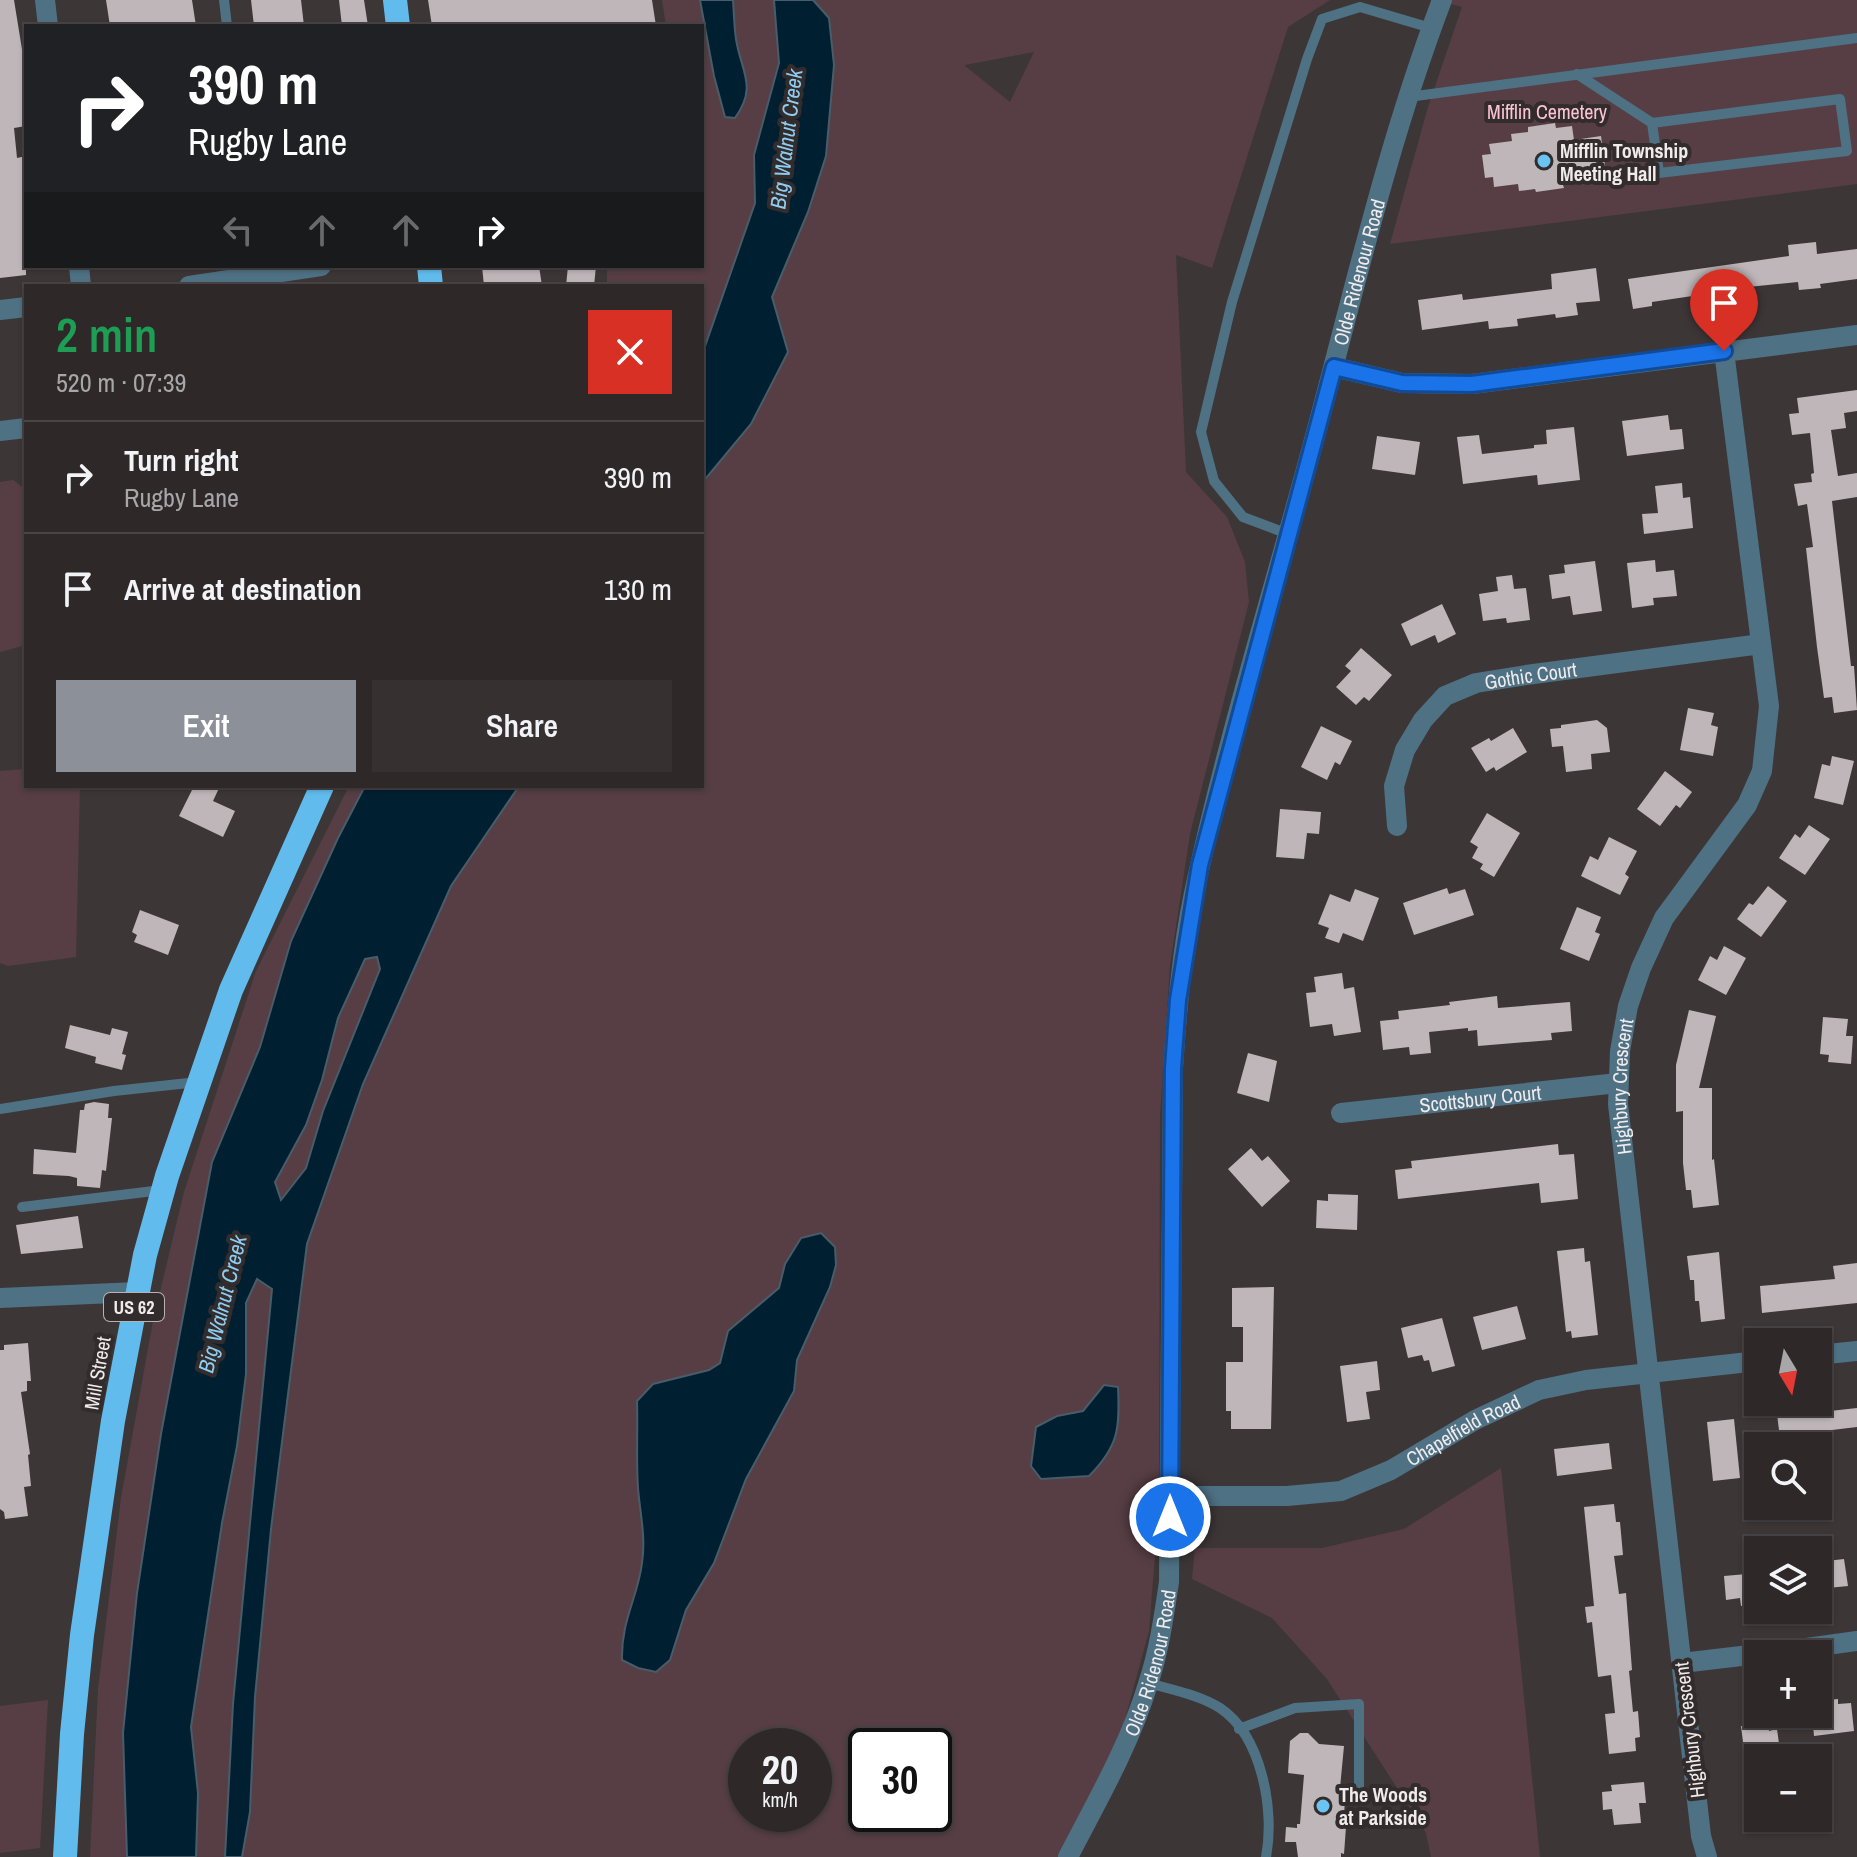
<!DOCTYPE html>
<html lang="en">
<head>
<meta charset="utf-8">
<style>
	body { margin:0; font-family:"Archivo Narrow",sans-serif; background:#363031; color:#f1f3f6; height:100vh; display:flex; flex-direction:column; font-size:30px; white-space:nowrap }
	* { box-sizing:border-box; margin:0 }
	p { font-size:26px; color:#a7a6a8 }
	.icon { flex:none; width:44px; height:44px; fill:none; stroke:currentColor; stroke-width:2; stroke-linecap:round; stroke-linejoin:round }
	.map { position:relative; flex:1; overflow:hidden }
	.side { position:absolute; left:24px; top:284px; width:680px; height:504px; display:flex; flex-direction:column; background:#2e2829; border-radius:0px; box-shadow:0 2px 6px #0004,0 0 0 2px #494446 }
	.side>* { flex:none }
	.hud { position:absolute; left:24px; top:24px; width:680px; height:244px; border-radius:0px; box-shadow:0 2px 6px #0004,0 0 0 2px #494446; background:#202124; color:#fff; overflow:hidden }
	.needle { width:52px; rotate:170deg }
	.fabs { position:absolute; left:1744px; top:1328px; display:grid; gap:16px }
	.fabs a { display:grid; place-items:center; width:88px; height:88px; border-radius:0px; background:#2e2829; box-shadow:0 2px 6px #0004,0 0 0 2px #494446; font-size:40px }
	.speed { position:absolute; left:728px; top:1728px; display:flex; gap:16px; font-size:40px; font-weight:700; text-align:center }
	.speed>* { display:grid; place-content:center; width:104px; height:104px; border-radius:50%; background:#2e2829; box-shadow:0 2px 6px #0004,0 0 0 2px #494446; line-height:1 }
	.speed small { font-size:20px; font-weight:400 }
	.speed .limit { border:4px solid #111; border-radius:12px; background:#fff; color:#111 }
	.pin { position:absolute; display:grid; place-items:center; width:68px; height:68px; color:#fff; margin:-82px -34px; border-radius:50% 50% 50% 0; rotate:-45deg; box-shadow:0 0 8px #0007 }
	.pin .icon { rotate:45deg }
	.me { position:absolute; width:88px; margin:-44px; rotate:0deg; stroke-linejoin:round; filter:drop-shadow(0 0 6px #0008) }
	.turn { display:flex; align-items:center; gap:28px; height:168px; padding:0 32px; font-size:36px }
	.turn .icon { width:104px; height:104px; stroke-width:2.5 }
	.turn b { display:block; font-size:56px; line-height:68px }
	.lanes { display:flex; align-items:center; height:76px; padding:0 32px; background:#0003; justify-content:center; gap:40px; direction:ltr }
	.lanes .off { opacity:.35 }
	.round { display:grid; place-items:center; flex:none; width:84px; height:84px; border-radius:0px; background:#363031 }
	.headline { display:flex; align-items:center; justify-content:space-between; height:136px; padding:0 32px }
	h1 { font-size:48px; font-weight:600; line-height:60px; color:#1e9e55 }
	.primary-button { display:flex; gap:16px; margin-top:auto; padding:16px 32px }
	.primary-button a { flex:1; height:92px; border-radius:0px; background:#8c9099; color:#fff; font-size:32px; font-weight:600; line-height:92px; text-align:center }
	.primary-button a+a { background:#363031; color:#f1f3f6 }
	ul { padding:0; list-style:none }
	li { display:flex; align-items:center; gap:24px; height:112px; padding:0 32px; border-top:2px solid #494446 }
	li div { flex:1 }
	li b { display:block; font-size:30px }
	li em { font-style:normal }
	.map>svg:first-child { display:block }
	.green { fill:#563e44; fill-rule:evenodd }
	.water { fill:#002031; stroke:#485d69; stroke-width:2; fill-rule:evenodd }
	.building { fill:#beb6b8 }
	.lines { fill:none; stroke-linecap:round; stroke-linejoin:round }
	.lane { stroke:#4e7184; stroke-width:10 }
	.street { stroke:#4e7184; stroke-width:20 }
	.highway { stroke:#61bced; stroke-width:24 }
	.route-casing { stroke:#114b97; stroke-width:20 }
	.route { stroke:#1a73e8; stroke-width:14 }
	.poi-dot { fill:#6bc3f2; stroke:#322c2d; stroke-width:3 }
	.labels { text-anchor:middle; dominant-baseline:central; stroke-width:8; stroke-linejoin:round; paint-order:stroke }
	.shield { fill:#322c2d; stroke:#b7b2b3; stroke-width:2 }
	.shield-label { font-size:18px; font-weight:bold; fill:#f0ebec }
	.park-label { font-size:20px; fill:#fcc5d3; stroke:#322c2d }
	.poi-label { font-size:20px; font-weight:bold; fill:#f0ebec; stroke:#322c2d; text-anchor:start }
	.street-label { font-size:20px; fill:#f0ebec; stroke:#322c2d }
	.water-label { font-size:22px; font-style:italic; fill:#8ecdf1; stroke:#322c2d }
</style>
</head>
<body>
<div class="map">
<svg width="1857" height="1857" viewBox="0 0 1857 1857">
	<rect width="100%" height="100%" fill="#3d3637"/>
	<g class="green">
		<path d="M662,0H1330L1288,27L1212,268L1176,255L1186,472L1227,517L1245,562L1249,602L1190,834L1170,966L1160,1116L1159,1506L1149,1631L1121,1734L1059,1857H242L250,1812L255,1697L271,1529L307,1244L363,1084L451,885L519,786H702V483L751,424L788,352L772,297L808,212L826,156L831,90L754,155L755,203L702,355V286H607V266H702V26H666ZM1034,52L1010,102L965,66V65ZM746,1746H814V1814H746ZM866,1746H934V1814H866Z"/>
		<path d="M1437,0H1857V184L1390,244L1428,107L1462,7Z"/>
		<path d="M13,480L26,490V645L0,652V482Z"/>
		<path d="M26,769V786H80L76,957L8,966L0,963V771Z"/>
		<path d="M349,786H365L338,838L291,941L186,1311L161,1434L137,1593L123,1733L127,1857H90L98,1689L121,1498L153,1321L184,1192L256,971Z"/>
		<path d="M377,957L381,969L323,1111L306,1168L281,1201L275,1182L306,1125L322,1080L338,1018L365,958Z"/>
		<path d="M257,1279L272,1289L233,1704L225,1857H196L198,1793L191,1727L222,1523L237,1446L246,1374V1303Z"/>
		<path d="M1501,1468L1540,1857H1431L1426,1833L1327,1679L1272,1618L1192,1579L1195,1548H1322L1404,1529Z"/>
		<path d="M48,1700L40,1848L0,1853V1706Z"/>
	</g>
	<g class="water">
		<path d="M700,0H733C734,13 734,26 736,39C741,72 758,86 735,118L725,117L714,76Z"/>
		<path d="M774,0H813L829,18L834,65L826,156L808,212L772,297L788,352L751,424L702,483V355L755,203L754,155L779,63Z"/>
		<path d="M365,786H519L451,886L363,1084L307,1244L271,1529L255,1697L250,1812L242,1857H225L233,1704L272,1289L257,1279L246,1303V1374L237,1446L222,1523L191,1727L198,1793L196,1857H127L123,1733L137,1593L161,1434L212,1162L260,1047L291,941L338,838ZM377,957L380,969L323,1111L306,1168L281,1200L275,1182L306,1125L322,1080L338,1018L365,959Z"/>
		<path d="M821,1233L835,1247L836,1265L830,1287L797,1360L794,1391L746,1479L714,1563L686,1610L670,1660L656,1672L638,1668L622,1660C621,1620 638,1597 642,1563C646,1537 640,1513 638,1488C636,1459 638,1430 637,1401L653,1384L709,1370L720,1363L728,1331L779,1288L785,1264L801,1238Z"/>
		<path d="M1104,1385L1118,1387C1120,1427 1119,1446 1089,1476L1041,1479L1031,1466L1036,1427L1057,1416L1083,1411Z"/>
	</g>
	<g class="building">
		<path d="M0,0H14L26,74V126L14,128L17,158L26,156V275L0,278Z"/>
		<path d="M106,0H192L196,26H110Z"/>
		<path d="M251,0H301L304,26H254Z"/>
		<path d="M339,0H364L368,26H342Z"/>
		<path d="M428,0H652L656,26H432Z"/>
		<path d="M1555,123L1556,128L1572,126L1574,140L1601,136L1605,166L1579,169L1581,183L1563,185L1564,188L1536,192L1535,189L1519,191L1518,184L1494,187L1493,177L1485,178L1482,155L1491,154L1489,144L1512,141L1511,134L1528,132V127Z"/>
		<path d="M1816,242L1817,254L1857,249V279L1820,284L1821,288L1799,290L1798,282L1748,287L1749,294L1727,297L1726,291L1652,302V306L1633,309L1628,279L1789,256L1788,245Z"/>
		<path d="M482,266H539L542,286H484Z"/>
		<path d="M568,266H596L594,286H566Z"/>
		<path d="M1596,268L1600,301L1576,303L1578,315L1556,318L1555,314L1517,319L1518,326L1489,329L1488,321L1422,330L1418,300L1462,294L1463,300L1552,289L1551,274Z"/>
		<path d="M1857,390V411L1844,413L1846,428L1831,430L1838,476L1857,473V497L1832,501L1851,666H1854L1857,710L1834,713L1832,697L1824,698L1817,647L1806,548L1813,547L1807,504L1798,506L1794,484L1812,482L1811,474L1814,473L1810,433L1792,435L1789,414L1799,413L1797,398Z"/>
		<path d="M1668,415L1670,430L1682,429L1684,449L1627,456L1622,421Z"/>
		<path d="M1574,427L1580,480L1538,485L1537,475L1463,484L1457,437L1479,435L1482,454L1534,448V445L1547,444L1546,430Z"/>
		<path d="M1377,436L1420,442L1415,475L1372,469Z"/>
		<path d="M1682,483L1683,498L1690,497L1693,528L1644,534L1642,514L1658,513L1655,486Z"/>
		<path d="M1655,560L1656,572L1674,570L1677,596L1653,598L1654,605L1632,608L1627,563Z"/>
		<path d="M1595,561L1602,611L1573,615L1570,596L1552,599L1549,575L1565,573L1564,565Z"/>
		<path d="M1512,575L1514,589L1526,588L1530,620L1507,623L1506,618L1483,621L1479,594L1498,591L1496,577Z"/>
		<path d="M1442,604L1456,634L1438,643L1435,635L1411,646L1401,624Z"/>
		<path d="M1361,648L1392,675L1369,701L1364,697L1356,705L1336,687L1351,671L1345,666Z"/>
		<path d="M1688,708L1714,713L1711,725L1718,727L1713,756L1680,750Z"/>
		<path d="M1597,720L1607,728L1610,752L1591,754L1592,769L1566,772L1563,746L1552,747L1550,729L1561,728V725Z"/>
		<path d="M1321,726L1352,741L1340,765L1335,762L1327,780L1301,767Z"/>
		<path d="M1513,728L1527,752L1496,771L1494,767L1486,772L1471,748L1489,738L1491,741Z"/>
		<path d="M1832,756L1854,761L1843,805L1814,798L1822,764L1830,766Z"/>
		<path d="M1665,771L1692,792L1680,808L1676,805L1660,826L1637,809Z"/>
		<path d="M194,786H220L213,801L235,811L223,837L179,816Z"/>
		<path d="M1280,809L1321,812L1319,834L1307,833L1304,859L1276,857Z"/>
		<path d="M1487,813L1520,833L1494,877L1480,869L1483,864L1472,858L1478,847L1470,842Z"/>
		<path d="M1809,825L1830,839L1805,875L1779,858L1795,834L1800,838Z"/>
		<path d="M1609,837L1637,851L1625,874L1629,877L1620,895L1581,876L1590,856L1598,860Z"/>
		<path d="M1768,886L1787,901L1761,937L1737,919L1749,903L1753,905Z"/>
		<path d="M1447,888L1449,894L1465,889L1474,915L1414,935L1403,903Z"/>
		<path d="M1355,889L1379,898L1363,941L1343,933L1339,943L1325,938L1329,928L1318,924L1330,894L1350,902Z"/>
		<path d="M1577,907L1601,917L1595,932L1600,934L1589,961L1560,949Z"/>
		<path d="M140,910L179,925L168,955L134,942L137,935L132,932Z"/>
		<path d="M1724,946L1746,958L1726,995L1698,980L1710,956L1717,960Z"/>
		<path d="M1342,973L1344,989L1354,987L1361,1032L1334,1036L1332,1024L1310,1027L1306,993L1316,992L1314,977Z"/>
		<path d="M1497,996L1498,1008L1570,1002L1572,1031L1551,1033L1552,1040L1478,1046L1477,1030L1468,1031V1028L1429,1032L1431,1053L1410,1055L1409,1047L1383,1050L1380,1021L1399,1019L1398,1011L1450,1005L1449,1002Z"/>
		<path d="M1689,1010L1716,1016L1699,1088H1712V1160L1714,1159L1719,1205L1693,1208L1691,1190H1686L1683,1163V1111L1676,1112V1065Z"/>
		<path d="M1823,1017L1848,1019L1846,1036H1853L1851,1064L1828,1062L1829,1055L1820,1054Z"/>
		<path d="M70,1025L110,1035L112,1028L128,1032L122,1054L126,1055L122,1070L95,1063L96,1057L65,1048Z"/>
		<path d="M1248,1053L1277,1061L1269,1102L1237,1093Z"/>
		<path d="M94,1102L109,1104L108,1118H112L106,1171L102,1170L100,1188L77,1186V1178L69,1176L33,1174L34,1149L76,1153L80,1110H84L85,1104Z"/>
		<path d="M1558,1144L1559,1155L1574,1154L1578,1199L1541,1203L1539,1183L1398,1199L1395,1170L1412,1168L1411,1161Z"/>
		<path d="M1251,1148L1262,1161L1268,1156L1290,1181L1262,1207L1228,1169Z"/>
		<path d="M1328,1194L1358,1195L1357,1230L1316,1228L1317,1200L1328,1201Z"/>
		<path d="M78,1216L83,1248L21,1254L16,1225Z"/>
		<path d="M1584,1248L1585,1262L1590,1261L1598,1335L1572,1338L1571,1331L1566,1332L1557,1251Z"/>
		<path d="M1719,1252L1725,1319L1701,1322L1699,1301H1695L1694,1280H1690L1687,1256Z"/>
		<path d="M1857,1263V1303L1762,1313L1760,1286L1835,1279L1833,1266Z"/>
		<path d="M1274,1287L1271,1429H1231V1411H1226V1362H1243V1327H1232V1288Z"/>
		<path d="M1517,1306L1526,1339L1482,1350L1473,1317Z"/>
		<path d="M1442,1318L1455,1366L1432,1372L1429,1360L1424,1361L1422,1355L1408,1358L1401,1328Z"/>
		<path d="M28,1343L31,1381H27V1391L21,1392L30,1454L28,1455L31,1486L24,1487L28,1516L5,1519L4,1512L0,1509V1350H4V1345Z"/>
		<path d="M1377,1361L1380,1390L1366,1392L1370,1419L1347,1422L1340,1366Z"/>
		<path d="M1857,1408V1427L1807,1433L1809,1446H1781L1777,1414L1803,1411V1414Z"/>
		<path d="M1734,1419L1740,1478L1713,1481L1707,1422Z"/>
		<path d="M1609,1443L1612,1469L1557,1476L1554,1449Z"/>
		<path d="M1614,1504L1616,1522H1620L1623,1555L1614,1556L1619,1594L1626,1593L1632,1670L1629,1671L1633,1712L1638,1711L1640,1737L1635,1738L1636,1751L1609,1754L1605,1714L1615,1713L1611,1675L1598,1677L1592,1622L1587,1623L1585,1607L1594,1606L1584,1507Z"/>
		<path d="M1844,1559L1848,1586L1818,1589V1562Z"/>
		<path d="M1758,1573V1604L1741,1606L1740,1598L1726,1600L1724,1576Z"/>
		<path d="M1838,1699V1704L1851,1703L1854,1731L1814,1736L1812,1714H1818V1701Z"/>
		<path d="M1768,1723L1769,1731L1777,1729L1780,1751L1771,1752L1772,1758H1745L1741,1726Z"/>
		<path d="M1300,1733H1308L1319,1744L1344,1746L1340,1788H1346L1343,1827H1346L1344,1854L1341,1853V1857H1298L1296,1842H1285L1286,1827L1297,1828V1824H1300L1304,1775L1288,1773L1290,1741Z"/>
		<path d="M1758,1761V1810L1748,1811L1742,1762Z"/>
		<path d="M1644,1782L1646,1803H1639L1641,1823L1614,1825L1612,1809L1603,1810L1602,1792L1612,1791L1611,1785Z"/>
	</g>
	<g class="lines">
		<g class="lane">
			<path d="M224,0L227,26"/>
			<path d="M1577,74L1652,123L1659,173L1847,151L1840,99L1652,123"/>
			<path d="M1408,97L1857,38"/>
			<path d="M1288,534L1243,517L1214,481L1201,432L1232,302L1307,59L1322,19L1360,7L1431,28"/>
			<path d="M0,1109L114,1091L198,1082"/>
			<path d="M22,1207L162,1190"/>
			<path d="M1149,1683C1172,1690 1200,1695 1220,1708C1262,1736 1275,1811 1266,1857"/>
			<path d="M1239,1729L1295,1708L1359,1704V1790"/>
		</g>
		<g class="street">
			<path d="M45,0L48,26"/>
			<path d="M79,266L81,286"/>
			<path d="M189,286L321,266"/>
			<path d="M0,310L26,307"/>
			<path d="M1334,367L1402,383L1472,384L1857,335"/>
			<path d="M0,431L26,428"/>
			<path id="s1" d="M1397,826L1394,786L1405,750L1423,720L1445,696L1476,683L1526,675L1761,644"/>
			<path id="s2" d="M1341,1113L1618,1083"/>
			<path d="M0,1298L137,1292"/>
			<path d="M1818,1355L1857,1351"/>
			<path id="s3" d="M1170,1496H1287L1341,1491L1391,1470L1475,1420L1539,1390L1586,1380L1758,1361"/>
			<path d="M1762,1654L1857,1641"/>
			<path d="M1682,1663L1758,1654"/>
			<path id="s4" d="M1068,1857C1097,1801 1130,1744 1148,1684C1159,1651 1164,1616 1169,1582L1173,1068C1177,1009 1182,950 1194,893C1224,753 1266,615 1304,477C1348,318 1383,155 1442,0"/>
			<path id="s5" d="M1707,1857L1701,1836L1618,1104L1620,1051L1628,1006L1641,968L1664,918L1747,805L1762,771L1769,706L1724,351"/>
		</g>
		<g class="highway">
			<path d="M395,0L398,26"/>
			<path d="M429,266L431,286"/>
			<path d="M65,1857L72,1734L82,1635L113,1421L145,1255L167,1176L231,990L322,786"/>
		</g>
	</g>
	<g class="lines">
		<defs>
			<path id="route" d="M1170,1517L1173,1068L1178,1000L1200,865L1334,367L1402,383L1472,384L1724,351"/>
		</defs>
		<use href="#route" class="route-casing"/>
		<use href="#route" class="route"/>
	</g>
	<g class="poi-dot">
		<circle cx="1544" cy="161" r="8"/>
		<circle cx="1323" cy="1806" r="8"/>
	</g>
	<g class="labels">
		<rect class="shield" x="104" y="1293" width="60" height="28" rx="6"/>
		<g class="shield-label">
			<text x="134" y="1307">US 62</text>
		</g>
		<g class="park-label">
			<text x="1547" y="111">Mifflin Cemetery</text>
		</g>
		<g class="poi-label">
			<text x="1560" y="150">Mifflin Township<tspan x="1560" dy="23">Meeting Hall</tspan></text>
			<text x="1339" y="1794">The Woods<tspan x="1339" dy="23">at Parkside</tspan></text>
		</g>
		<g class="street-label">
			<text stroke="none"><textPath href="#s4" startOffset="1628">Olde Ridenour Road</textPath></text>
			<text stroke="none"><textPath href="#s1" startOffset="234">Gothic Court</textPath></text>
			<text stroke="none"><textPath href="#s5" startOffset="776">Highbury Crescent</textPath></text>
			<text stroke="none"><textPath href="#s2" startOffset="140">Scottsbury Court</textPath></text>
			<text transform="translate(97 1373) rotate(-80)">Mill Street</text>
			<text stroke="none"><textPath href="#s3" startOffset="308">Chapelfield Road</textPath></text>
			<text stroke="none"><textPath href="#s4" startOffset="212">Olde Ridenour Road</textPath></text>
			<text transform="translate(1689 1730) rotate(-97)">Highbury Crescent</text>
		</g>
		<g class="water-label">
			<text transform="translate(786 139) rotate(-83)">Big Walnut Creek</text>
			<text transform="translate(222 1304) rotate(-76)">Big Walnut Creek</text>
		</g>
	</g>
</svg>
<div class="fabs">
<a><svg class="needle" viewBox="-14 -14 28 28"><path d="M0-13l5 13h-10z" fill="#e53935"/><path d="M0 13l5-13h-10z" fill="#a7a6a8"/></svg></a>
<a><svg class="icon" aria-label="search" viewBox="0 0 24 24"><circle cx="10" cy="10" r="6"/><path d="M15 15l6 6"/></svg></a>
<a><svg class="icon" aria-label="layers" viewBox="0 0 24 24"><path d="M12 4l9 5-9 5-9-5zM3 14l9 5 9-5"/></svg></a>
<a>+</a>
<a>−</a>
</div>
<div class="speed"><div>20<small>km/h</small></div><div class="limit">30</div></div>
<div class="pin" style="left:1724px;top:351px;background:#d93025"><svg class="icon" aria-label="arrive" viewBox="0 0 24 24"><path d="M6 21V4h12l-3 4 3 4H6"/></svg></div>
<svg class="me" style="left:1170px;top:1517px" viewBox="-20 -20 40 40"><circle r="17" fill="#1a73e8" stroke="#fff" stroke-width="3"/><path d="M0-11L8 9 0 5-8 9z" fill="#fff"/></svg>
<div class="hud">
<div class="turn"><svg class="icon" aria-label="right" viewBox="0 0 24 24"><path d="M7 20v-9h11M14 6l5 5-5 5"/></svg><div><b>390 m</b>Rugby Lane</div></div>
<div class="lanes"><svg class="icon off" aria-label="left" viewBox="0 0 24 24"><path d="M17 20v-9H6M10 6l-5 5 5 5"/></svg><svg class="icon off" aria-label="ahead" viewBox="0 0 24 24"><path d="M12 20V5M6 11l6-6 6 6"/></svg><svg class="icon off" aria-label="ahead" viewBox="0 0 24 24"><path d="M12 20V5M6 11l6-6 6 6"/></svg><svg class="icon" aria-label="right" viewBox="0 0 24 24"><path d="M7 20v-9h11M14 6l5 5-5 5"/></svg></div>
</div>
<section class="side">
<div class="headline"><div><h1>2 min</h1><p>520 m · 07:39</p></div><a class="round" style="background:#d93025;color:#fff"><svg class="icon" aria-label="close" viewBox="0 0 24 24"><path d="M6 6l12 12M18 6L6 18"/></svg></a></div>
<ul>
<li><svg class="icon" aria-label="right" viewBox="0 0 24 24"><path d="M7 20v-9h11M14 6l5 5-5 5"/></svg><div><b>Turn right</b><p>Rugby Lane</p></div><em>390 m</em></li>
<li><svg class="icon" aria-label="arrive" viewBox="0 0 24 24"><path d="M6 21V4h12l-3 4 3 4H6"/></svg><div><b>Arrive at destination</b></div><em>130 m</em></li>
</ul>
<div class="primary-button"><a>Exit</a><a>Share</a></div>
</section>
</div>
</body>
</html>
